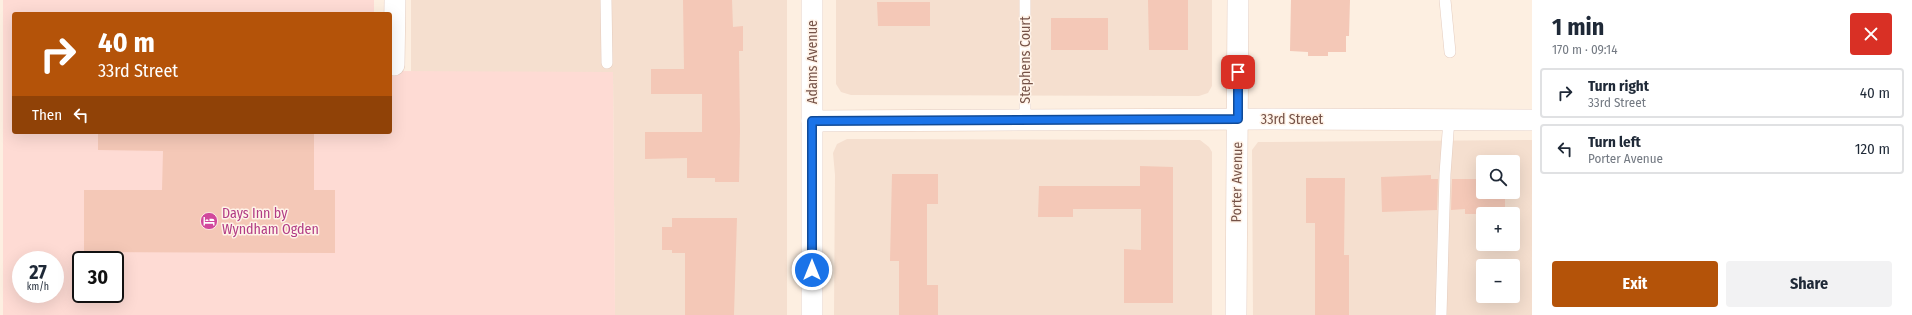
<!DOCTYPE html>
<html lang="en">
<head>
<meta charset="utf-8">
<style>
	body { margin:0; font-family:"Fira Sans Condensed",sans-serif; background:#f2f2f3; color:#1f2937; height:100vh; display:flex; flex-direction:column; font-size:15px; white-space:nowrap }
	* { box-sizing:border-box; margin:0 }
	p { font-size:13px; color:#747a83 }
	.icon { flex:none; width:22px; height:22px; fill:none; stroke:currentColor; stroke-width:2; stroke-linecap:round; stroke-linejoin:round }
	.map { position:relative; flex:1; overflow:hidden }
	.panel { display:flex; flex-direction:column; background:#fff; width:380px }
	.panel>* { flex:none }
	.hud { position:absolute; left:12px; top:12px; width:380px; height:122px; border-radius:4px; box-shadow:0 4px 16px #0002; background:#b45309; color:#fff; overflow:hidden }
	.controls { position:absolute; left:1476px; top:155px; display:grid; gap:8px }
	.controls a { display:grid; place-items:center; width:44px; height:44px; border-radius:4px; background:#fff; box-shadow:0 4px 16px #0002; font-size:20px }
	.speed { position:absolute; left:12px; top:251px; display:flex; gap:8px; font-size:20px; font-weight:700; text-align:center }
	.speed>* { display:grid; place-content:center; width:52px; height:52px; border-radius:50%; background:#fff; box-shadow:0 4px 16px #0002; line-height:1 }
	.speed small { font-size:10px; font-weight:400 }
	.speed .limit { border:2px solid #111; border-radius:6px; background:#fff; color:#111 }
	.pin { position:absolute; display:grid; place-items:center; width:34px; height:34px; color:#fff; margin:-17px; border-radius:8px; box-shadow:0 2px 6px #0006 }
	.me { position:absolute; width:44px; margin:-22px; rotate:0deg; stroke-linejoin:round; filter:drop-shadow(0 0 3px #0008) }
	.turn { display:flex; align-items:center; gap:14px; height:84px; padding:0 20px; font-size:18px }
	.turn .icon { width:52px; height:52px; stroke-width:2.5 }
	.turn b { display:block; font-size:28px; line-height:34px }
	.then { display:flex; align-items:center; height:38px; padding:0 20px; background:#0003; gap:8px; font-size:15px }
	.round { display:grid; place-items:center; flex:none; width:42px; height:42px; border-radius:4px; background:#f2f2f3 }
	.summary { display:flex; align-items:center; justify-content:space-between; height:68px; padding:0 20px }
	h1 { font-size:24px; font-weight:700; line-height:30px }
	.cta { display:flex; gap:8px; margin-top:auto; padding:8px 20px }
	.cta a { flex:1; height:46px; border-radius:4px; background:#b45309; color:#fff; font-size:16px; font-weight:700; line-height:46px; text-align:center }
	.cta a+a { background:#f2f2f3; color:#1f2937 }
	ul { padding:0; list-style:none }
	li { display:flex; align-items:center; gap:12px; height:50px; margin:0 8px 6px; padding:0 12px; border:2px solid #e0e1e3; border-radius:4px }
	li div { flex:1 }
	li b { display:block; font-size:15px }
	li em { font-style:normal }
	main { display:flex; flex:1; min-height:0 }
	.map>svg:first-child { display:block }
	.residential { fill:#f5dfcf; fill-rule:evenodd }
	.commercial { fill:#fedbd4; fill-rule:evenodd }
	.building { fill:#f4c8b7 }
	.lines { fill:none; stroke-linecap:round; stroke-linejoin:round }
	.service-casing { stroke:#e4ccbf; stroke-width:12 }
	.minor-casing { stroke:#e4ccbf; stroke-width:22 }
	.service { stroke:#fff; stroke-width:11 }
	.minor { stroke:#fff; stroke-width:21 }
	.route-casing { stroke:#114b97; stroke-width:10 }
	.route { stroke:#1a73e8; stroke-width:7 }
	.labels { text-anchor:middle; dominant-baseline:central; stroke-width:3; stroke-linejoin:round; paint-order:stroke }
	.street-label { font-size:14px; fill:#755247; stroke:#fff3e8 }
	.hotel-label { font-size:14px; fill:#b23c85; stroke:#fff3e8; text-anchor:start }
</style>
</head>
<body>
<main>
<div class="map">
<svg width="1532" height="315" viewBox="0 0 1532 315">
	<rect width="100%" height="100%" fill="#fdefe1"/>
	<g class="residential">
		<path d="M411,0H787V315H615L613,72H411Z"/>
		<path d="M836,0H1212V86L1208,93L1199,96L851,95L841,92L836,84Z"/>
		<path d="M847,139L1200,140L1209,147L1212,152V315H834L835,175L833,153L837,144Z"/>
		<path d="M1532,140V315H1253L1252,150L1258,142ZM1483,162H1513V192H1483ZM1483,214H1513V244H1483ZM1483,266H1513V296H1483Z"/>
	</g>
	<path class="commercial" d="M3,0H374V14H14V132H390V71L613,72L615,315H3ZM21,260H55V294H21ZM81,260H115V294H81Z"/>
	<g class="building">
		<path d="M683,0H732L733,27L743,26V51H739L740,131L739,182H715V178H687V158L645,159V132H702V94H651V69H684Z"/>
		<path d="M1148,0H1188V50H1149Z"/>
		<path d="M1291,0H1350L1349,36H1346V52H1328V56H1308V52L1290,51Z"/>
		<path d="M877,2H930V26H878Z"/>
		<rect x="1051" y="18" width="57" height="32"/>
		<path d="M98,132H314V190H335V253L84,252V190H162L163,151L98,150Z"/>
		<path d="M1140,166L1173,167V303H1124V249L1141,250V209H1073V217H1038L1039,186H1140Z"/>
		<path d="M892,174H938V204H927V285H938V315H899V261H890Z"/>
		<path d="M1431,175V179H1438L1437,210L1382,212L1381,177Z"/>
		<path d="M1306,178H1345L1344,255H1349V315H1315V223H1306Z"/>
		<path d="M1452,179H1483V192H1505V214H1465V209L1451,210Z"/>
		<path d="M672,218H737L734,315H685V253H672V250H662V227H672Z"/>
	</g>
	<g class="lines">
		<defs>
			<g id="service">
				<path d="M606,0L607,63"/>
				<path d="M1445,0L1450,52"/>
				<path d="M1025,121V0"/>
				<path d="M1441,315L1445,174L1449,119"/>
			</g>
			<g id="minor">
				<path d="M394,65L395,0"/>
				<path d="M812,121L1274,119L1532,120"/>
				<path d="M812,315V0"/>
				<path d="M1236,315L1238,0"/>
			</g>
		</defs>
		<use href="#service" class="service-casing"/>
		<use href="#minor" class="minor-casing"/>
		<use href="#service" class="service"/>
		<use href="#minor" class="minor"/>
	</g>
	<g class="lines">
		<defs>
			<path id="route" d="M812,270V121L1238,119V72"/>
		</defs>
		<use href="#route" class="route-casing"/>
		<use href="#route" class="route"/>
	</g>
	<defs>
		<symbol id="hotel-disc" viewBox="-11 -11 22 22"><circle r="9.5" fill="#d1479c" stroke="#fff3e8"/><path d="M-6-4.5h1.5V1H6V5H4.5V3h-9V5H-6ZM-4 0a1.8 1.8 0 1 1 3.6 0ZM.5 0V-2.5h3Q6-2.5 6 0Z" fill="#fff"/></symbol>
	</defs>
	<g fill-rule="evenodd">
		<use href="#hotel-disc" x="199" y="211" width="20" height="20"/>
	</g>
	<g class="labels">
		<g class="street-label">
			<text transform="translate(1025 60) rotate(-90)">Stephens Court</text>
			<text transform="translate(812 62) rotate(-90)">Adams Avenue</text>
			<text x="1292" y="119">33rd Street</text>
			<text transform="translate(1237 182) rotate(-89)">Porter Avenue</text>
		</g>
		<g class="hotel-label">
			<text x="222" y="213">Days Inn by<tspan x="222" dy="16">Wyndham Ogden</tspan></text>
		</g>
	</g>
</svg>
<div class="controls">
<a><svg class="icon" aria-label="search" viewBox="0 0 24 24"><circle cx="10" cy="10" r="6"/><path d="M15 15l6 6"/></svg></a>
<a>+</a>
<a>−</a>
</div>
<div class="speed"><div>27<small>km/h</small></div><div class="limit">30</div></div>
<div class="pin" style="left:1238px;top:72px;background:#d93025"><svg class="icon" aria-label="arrive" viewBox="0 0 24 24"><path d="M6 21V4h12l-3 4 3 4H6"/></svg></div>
<svg class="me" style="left:812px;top:270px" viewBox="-20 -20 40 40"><circle r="17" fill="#1a73e8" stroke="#fff" stroke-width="3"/><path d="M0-11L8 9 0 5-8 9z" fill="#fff"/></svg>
<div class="hud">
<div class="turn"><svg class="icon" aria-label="right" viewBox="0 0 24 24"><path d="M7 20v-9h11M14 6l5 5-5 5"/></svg><div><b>40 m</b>33rd Street</div></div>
<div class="then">Then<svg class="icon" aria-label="left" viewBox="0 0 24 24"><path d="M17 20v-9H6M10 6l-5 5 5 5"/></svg></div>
</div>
</div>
<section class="panel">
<div class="summary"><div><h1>1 min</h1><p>170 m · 09:14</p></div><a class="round" style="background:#d93025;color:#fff"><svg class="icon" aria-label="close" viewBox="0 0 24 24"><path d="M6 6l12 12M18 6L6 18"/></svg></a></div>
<ul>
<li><svg class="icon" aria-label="right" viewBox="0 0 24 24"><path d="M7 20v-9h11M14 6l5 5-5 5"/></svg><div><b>Turn right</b><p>33rd Street</p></div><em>40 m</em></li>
<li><svg class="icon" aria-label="left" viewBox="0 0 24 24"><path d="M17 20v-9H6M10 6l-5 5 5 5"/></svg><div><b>Turn left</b><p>Porter Avenue</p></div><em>120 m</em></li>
</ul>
<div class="cta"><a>Exit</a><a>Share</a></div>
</section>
</main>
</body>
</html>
